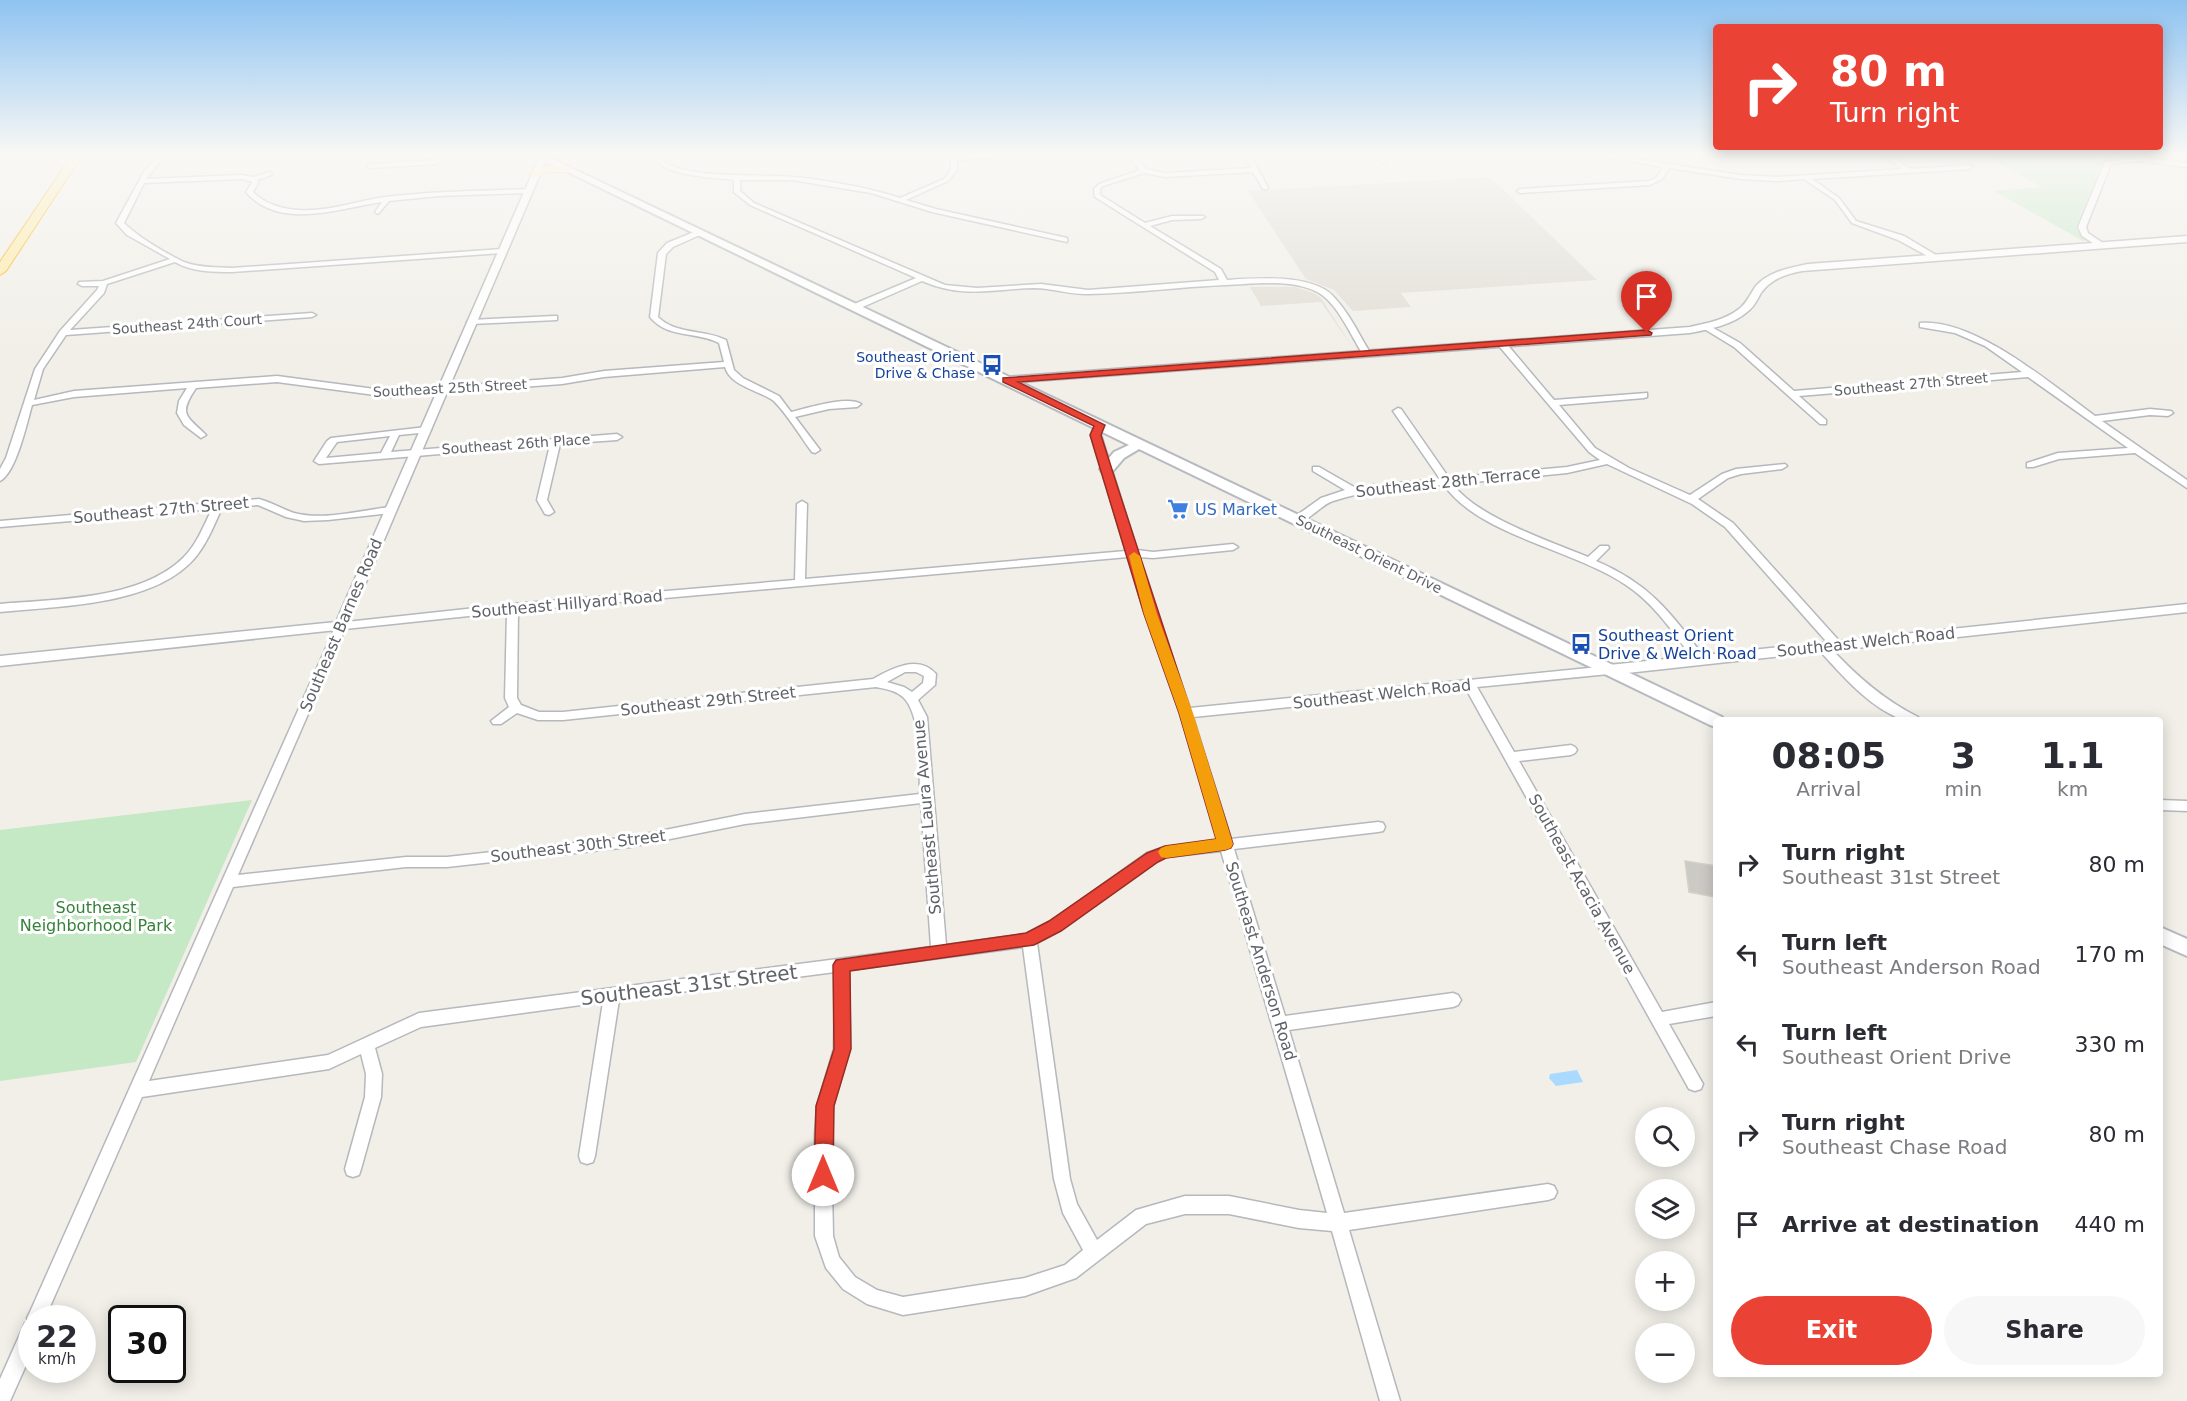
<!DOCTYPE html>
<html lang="en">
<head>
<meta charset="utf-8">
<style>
	body { margin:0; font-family:"DejaVu Sans",sans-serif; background:#f7f7f7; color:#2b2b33; height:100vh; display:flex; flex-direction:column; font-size:22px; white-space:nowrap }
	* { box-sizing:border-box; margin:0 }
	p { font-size:20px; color:#7c7c81 }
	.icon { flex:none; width:33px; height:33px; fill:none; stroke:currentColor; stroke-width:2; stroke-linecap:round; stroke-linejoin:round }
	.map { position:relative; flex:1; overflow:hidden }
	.panel { position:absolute; left:1713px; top:717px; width:450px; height:660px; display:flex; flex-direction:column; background:#fff; border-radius:6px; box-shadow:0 3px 15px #0003 }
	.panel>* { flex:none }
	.top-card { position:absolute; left:1713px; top:24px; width:450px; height:126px; border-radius:6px; box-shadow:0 3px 15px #0003; background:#ea4335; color:#fff; overflow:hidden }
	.tools { position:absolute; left:1635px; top:1107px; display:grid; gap:12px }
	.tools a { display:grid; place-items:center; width:60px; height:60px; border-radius:50%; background:#fff; box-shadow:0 3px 15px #0003; font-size:30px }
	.speed { position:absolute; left:18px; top:1305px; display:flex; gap:12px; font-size:30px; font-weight:700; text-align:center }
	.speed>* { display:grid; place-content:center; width:78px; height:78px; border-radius:50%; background:#fff; box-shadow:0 3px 15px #0003; line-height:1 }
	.speed small { font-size:15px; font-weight:400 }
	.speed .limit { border:3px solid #111; border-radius:9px; background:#fff; color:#111 }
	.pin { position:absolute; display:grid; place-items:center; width:51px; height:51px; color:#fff; margin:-62px -26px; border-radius:50% 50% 50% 0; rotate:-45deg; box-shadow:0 0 6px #0007 }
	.pin .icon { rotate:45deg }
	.me { position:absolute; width:66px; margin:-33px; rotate:0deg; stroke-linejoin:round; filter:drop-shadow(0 0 4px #0008) }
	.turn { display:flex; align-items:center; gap:21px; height:126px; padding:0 18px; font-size:27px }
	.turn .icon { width:78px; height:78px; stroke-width:2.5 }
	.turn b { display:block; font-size:42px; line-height:51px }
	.eta { display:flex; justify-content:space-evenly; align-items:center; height:102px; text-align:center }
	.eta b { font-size:36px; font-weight:700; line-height:42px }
	.primary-button { display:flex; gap:12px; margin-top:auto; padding:12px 18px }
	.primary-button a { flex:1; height:69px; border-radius:36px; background:#ea4335; color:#fff; font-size:24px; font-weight:700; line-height:69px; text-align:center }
	.primary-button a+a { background:#f7f7f7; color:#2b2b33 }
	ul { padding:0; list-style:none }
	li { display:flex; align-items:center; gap:18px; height:90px; padding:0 18px }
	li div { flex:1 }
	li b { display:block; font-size:22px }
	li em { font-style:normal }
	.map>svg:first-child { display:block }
	.education { fill:#e1ded6 }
	.green { fill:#c5e8c5 }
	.water { fill:#aadaff }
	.building { fill:#cccac5; stroke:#d6d1c6; stroke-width:1.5 }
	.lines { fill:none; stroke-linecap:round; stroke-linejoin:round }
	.minor-casing { stroke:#b5b8bc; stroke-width:3 }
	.tertiary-casing { stroke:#b5b8bc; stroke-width:3 }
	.secondary-casing { stroke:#b6babf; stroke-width:4 }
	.primary-casing { stroke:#f2c960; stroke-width:2 }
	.trunk-casing { stroke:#f9ab00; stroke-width:2 }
	.minor { fill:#fff; fill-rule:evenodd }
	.tertiary { fill:#fff; fill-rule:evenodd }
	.secondary { fill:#fff; fill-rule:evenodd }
	.primary { fill:#fff2af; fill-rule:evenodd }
	.trunk { fill:#feeaa1; fill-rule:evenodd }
	.route { fill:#ea4335; stroke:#982c22; stroke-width:1.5 }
	.slow { fill:#f59e0b }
	.labels { text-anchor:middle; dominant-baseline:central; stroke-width:6; stroke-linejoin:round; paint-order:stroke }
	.far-street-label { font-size:14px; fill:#5f6368; stroke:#fff }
	.far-transit-label { font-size:14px; fill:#164399; stroke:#fff; text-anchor:end }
	.street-label { font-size:16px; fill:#5f6368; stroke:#fff }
	.shop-label { font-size:16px; fill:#366cbe; stroke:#fff; text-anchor:start }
	.transit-label { font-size:16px; fill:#164399; stroke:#fff; text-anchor:start }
	.park-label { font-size:16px; fill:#348238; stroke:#fff }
	.near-street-label { font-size:20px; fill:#5f6368; stroke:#fff }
</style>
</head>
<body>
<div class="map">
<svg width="2187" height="1401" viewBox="0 0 2187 1401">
	<rect width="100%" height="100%" fill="#f1efe8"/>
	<g class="education">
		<path d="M1490,177L1597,280L1401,293L1411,307L1353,311L1334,290L1306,279L1248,191Z"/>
		<path d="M1250,287H1295L1314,293L1321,298L1351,345L1321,302L1261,306Z"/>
	</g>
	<g class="green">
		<path d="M1981,154H2088L2103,162L2076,227L2078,232L2089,240L2083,241L1994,191L2042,187Z"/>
		<path d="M252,800L136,1062L0,1081V830Z"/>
	</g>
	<path class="water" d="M1577,1070L1583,1082L1556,1086L1549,1078L1550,1074Z"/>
	<path class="building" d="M1685,861L1716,866V897L1689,892Z"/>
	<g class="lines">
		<defs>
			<g id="minor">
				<path d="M443,154H450L437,164L370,168L367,166L370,164L435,160Z"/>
				<path d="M651,154H657C671,182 768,173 795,177C830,181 866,187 900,198L944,179L951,170L950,154H956V156L1023,154L1020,156L957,160V170L948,181L906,200L936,209L1067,238V242L932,212L871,193L792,180H740V191L754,203L945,285L977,288L1041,284L1088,290L1219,280L1215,272L1095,197L1094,189L1099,184L1140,170L1126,154H1133L1146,169L1165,173L1251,168L1244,154H1250L1268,188L1267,189H1263L1253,172L1165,177L1144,173L1103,186L1100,189V195L1145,223L1172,216H1203L1205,217L1201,219L1172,220L1150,226L1221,269L1227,280C1256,278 1310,274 1332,295C1349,312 1359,335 1371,354L1364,356C1352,338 1338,304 1319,293C1294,278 1252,284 1225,285C1180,287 1134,293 1089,294C1070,295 1053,288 1034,288C991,289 965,299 922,281L858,309H852V305L916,278L750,205L734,192V180C711,177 662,177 651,154Z"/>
				<path d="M1373,154H1380L1386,162L1381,163Z"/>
				<path d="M1588,154H1604L1741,175L1777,177L1903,169L1879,154H1887L1911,169L1970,165L1973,167L1970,169L1812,179L1839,198L1856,221L1904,236L1936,255L1937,257L1933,259L1898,240L1852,223L1835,200L1804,179L1777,181L1741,179L1669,168L1662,179L1650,185L1520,193L1517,191L1520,189L1649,181L1657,177L1663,167Z"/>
				<path d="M159,155L164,156L146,179L242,175L253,177L269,172L272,174L271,175L257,180L258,183L253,192C265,204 282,209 299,210C328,212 357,201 385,197C432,191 480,191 528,189L531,191L528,193L438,196L389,201L378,214L375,212L382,202C340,208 279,231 246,192L252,183L250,181L242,179L144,183L124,223C138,237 165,253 184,262C199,268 217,267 232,268L502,249L506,251L502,253L232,272C214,272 191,272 175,262L107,284L104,293L70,330L312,313L316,315L312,317L66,335L43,369L34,400L74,391L277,376L390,391L562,378L604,371L724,362L719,343C696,331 668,339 650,317L658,253L667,243L699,230H702V234L673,247L666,254L658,317C676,335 704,329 726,340L734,370L743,378L779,396L791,412C807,408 849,395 861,404L857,407L829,409L795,417L820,450L815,453L812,452C802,439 782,406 771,399C756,390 730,385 725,367L604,377L562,384L390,397L277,382L196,388C178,415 186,415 206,435L201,438L184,425L177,413L179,401L187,388L74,397L32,405C27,423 16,473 0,481V469L6,458L35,369L60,331L97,290L99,286H82L78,284L79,282L103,281L170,259L127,235L116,223L145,170Z"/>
				<path d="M2138,157L2187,163V167L2138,161L2111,164L2086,227L2088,233L2106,245L2099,247L2082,236L2078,227L2105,162Z"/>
				<path d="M554,316H557V320L471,324L467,322L471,320Z"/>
				<path d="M1920,323C1975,318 2052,385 2095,416L2150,409L2171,411L2173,413L2168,416L2150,415L2102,421L2187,480V488L2135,453L2059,459L2033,467H2027V463L2058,453L2128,448L2028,377L1799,396L1826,420V424H1820L1734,347L1701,327L1708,325L1740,343L1794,391L2022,372L1985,346L1955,333L1920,327Z"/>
				<path d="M1499,342H1505L1554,400L1647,393V397L1644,398L1559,405L1595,448L1629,468L1690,495L1722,474L1736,469L1785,464L1787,466L1782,469L1741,474L1728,478L1698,499L1733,523L1841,643L1843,646L1841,649H1833L1725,527L1692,504L1607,464L1567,473L1453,484C1476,517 1550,541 1588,557L1600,546H1608L1609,548L1596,561C1650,584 1670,612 1704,657L1706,660L1704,663H1696C1675,635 1655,604 1626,585C1575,550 1478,535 1444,485C1407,488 1369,489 1333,501C1320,505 1308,524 1293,522V518L1321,498L1345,490L1313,471V467H1319L1354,487L1440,479L1393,411L1398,408L1401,409L1449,478L1567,467L1600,460L1589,452L1499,346Z"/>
				<path d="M1100,422L1105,425L1101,435L1137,550L1153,552L1233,544L1238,547L1233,550L1153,558L1139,557L1157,614L1190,708L1609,666L1615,670L1609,674L1477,687L1514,752L1571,745L1575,747L1577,750L1575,753L1571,755L1519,761L1662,1012L1716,1002V1016L1669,1024L1703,1084L1701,1089L1695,1091L1689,1089L1466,689L1193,717L1231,839L1378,822L1383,823L1385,827L1383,831L1378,832L1234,849L1285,1016L1453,993L1458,995L1461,1000L1458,1005L1453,1007L1289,1030L1344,1213L1548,1184L1554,1186L1557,1192L1554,1198L1548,1200L1349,1230L1400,1401H1380L1332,1231L1299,1228L1229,1214H1185L1146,1224L1076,1278L1025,1296L903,1315L867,1304L843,1289L826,1268L815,1236V1134L817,1106L834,1049L835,972L619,1000L595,1156L593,1162L587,1164L581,1162L579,1156L603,1002L421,1027L375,1048L382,1074L381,1097L361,1169L359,1175L353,1177L347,1175L345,1169L365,1097L366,1074L361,1054L329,1069L142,1097L45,1318H32V1352L10,1401H0V1379L25,1323L29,1322L27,1318L30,1312L337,623L513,604L795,580L797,504L802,501L807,504L805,579L1126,551L1091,435L1095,425ZM1128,557L1145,614L1180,713L1218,841L1165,847L1147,853L1050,922L1027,934L946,945L927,717L918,700L935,685L936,674C919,654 892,668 873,679L563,712H539L521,705L517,698L518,611ZM507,612L505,698L509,707L491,721L493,724H501L517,713L538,720H563L876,687C885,689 895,690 903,697C922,715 919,768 920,794L745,814L630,837L447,857H406L238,875L345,629ZM905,672H916L924,676L923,683L912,692L904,687L887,682ZM921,803L931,947L419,1013L328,1055L149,1081L233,887L406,867H447L630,847L745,824ZM1221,851L1327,1213L1299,1210L1229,1196H1185L1136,1210L1097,1240L1077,1204L1070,1179L1037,943L1060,930L1157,861L1166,857ZM1023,947L1054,1179L1063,1213L1083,1250L1065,1265L1025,1278L903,1297L877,1290L855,1277L839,1257L833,1236L831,1134L833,1106L850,1049L849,970Z"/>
				<path d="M426,427L431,430L429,432L399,435L391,452L617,434L622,437L617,440L560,444L547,500L554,512L549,515L545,514L537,500L550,445L319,464L314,461L327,441L331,438ZM390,436L381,453L326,458L337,442Z"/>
				<path d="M259,499C271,502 282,509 294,513C324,521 361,510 391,507L396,510L391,513L328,520L304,521L286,517L258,505L222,508C214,525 206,546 193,560C151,606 58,606 0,612V604C57,599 141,600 184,557C197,544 204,525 212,509L0,527V521Z"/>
				<path d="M1823,643L1827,644C1854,674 1882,699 1918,717L1920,720C1914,720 1907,721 1901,719C1869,707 1842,675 1819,650L1817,647L1819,644Z"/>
				<path d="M2160,800L2187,801V811L2160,810Z"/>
			</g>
			<g id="tertiary">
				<path d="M543,156L547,158L346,629L0,666V656L336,622L539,158Z"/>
				<path d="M2187,236V242L1802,271C1786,274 1771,279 1761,293C1757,300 1754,307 1747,312C1732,325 1710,329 1690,333L1006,383L1001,380L1006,377L1690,327C1707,323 1725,320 1739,309C1747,303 1750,294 1756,286C1769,271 1790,268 1808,264Z"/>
				<path d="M2187,604V612L1609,675L1602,670L1609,665Z"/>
			</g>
			<g id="secondary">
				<path d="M531,154H542L1722,717L1724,720H1716V727L1710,725L1139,449L1124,458L1112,472H1102L1100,469L1114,452L1129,445Z"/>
				<path d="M2160,927L2187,939V956L2160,944Z"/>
			</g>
			<path id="primary" d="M547,166H566L571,169L566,172H548L534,177L529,174Z"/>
			<path id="trunk" d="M73,154H83L6,271L0,275V262Z"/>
		</defs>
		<use href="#minor" class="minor-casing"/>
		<use href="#tertiary" class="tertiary-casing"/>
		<use href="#secondary" class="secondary-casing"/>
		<use href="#primary" class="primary-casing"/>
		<use href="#trunk" class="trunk-casing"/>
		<use href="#minor" class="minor"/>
		<use href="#tertiary" class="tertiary"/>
		<use href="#secondary" class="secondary"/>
		<use href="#primary" class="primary"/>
		<use href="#trunk" class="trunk"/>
	</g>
	<linearGradient id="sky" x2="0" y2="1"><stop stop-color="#8fc3f1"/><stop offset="0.44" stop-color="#f9f8f5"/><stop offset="1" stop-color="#f9f8f5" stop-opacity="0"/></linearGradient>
	<rect width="2187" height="350" fill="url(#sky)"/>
	<path class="route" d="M1647,330L1652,333L1651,335L1018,382L1105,425L1101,435C1144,571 1191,707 1233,844L1231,848L1225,850L1166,858L1158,862L1061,931L1034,945L850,971L851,1049L834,1106L833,1175L830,1181L823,1184L817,1181L814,1175L816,1106L834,1049L833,965L836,960L1026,933L1049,921L1147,853L1165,846L1216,839L1179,713L1144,614L1090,435L1094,426L1003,382V378Z"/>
	<path class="slow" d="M1134,552L1140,556L1157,614L1193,713L1233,844L1231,848L1225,850L1166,858L1161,857L1158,852L1161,848L1166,846L1216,839L1179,713L1144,614L1129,556Z"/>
	<defs>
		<symbol id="bus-bare" viewBox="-9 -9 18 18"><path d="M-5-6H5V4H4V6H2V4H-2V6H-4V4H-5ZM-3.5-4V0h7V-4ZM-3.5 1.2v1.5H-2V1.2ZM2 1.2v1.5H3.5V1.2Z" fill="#1a4fb4" stroke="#fff" stroke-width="2.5" paint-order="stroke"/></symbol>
		<symbol id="supermarket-bare" viewBox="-9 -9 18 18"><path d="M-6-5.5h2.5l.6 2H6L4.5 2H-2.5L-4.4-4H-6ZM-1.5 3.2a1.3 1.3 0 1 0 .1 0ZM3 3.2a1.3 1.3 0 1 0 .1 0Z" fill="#3f7fe0" stroke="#fff" stroke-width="2.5" paint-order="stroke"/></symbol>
	</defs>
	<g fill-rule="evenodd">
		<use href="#bus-bare" x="977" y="350" width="30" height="30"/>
		<use href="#supermarket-bare" x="1163" y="494" width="30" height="30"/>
		<use href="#bus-bare" x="1566" y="629" width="30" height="30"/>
	</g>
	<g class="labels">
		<g class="far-street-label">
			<text transform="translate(187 324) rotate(-4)">Southeast 24th Court</text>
			<text transform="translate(1911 384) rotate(-5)">Southeast 27th Street</text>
			<text transform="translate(450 388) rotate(-3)">Southeast 25th Street</text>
			<text transform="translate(516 444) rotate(-4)">Southeast 26th Place</text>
			<text transform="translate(1369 554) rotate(26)">Southeast Orient Drive</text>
		</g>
		<g class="far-transit-label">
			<text x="975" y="357">Southeast Orient<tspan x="975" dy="16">Drive &amp; Chase</tspan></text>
		</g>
		<g class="street-label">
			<text transform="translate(1448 482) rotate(-6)">Southeast 28th Terrace</text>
			<text transform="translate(161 510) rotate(-5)">Southeast 27th Street</text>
			<text transform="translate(567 604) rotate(-5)">Southeast Hillyard Road</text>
			<text transform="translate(341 625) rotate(-67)">Southeast Barnes Road</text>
			<text transform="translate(1866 642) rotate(-6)">Southeast Welch Road</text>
			<text transform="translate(1382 694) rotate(-6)">Southeast Welch Road</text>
			<text transform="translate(708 701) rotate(-6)">Southeast 29th Street</text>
			<text transform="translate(927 817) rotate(-95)">Southeast Laura Avenue</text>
			<text transform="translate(578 846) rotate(-7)">Southeast 30th Street</text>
			<text transform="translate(1582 884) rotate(61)">Southeast Acacia Avenue</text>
			<text transform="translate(1261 961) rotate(73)">Southeast Anderson Road</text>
		</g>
		<g class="shop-label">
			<text x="1195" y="509">US Market</text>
		</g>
		<g class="transit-label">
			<text x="1598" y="635">Southeast Orient<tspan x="1598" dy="18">Drive &amp; Welch Road</tspan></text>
		</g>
		<g class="park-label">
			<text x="96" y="907">Southeast<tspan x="96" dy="18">Neighborhood Park</tspan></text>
		</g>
		<g class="near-street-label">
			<text transform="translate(689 985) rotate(-7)">Southeast 31st Street</text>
		</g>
	</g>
</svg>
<div class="tools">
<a><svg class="icon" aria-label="search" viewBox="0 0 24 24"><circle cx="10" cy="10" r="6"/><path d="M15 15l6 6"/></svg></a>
<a><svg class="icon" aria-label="layers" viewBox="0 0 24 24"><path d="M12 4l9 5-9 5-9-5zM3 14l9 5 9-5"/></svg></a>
<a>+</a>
<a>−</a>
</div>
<div class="speed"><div>22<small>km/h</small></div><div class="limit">30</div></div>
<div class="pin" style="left:1647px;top:333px;background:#d93025"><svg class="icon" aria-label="arrive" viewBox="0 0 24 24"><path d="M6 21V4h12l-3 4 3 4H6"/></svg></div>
<svg class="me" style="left:823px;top:1175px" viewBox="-20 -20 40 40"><circle r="19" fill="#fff"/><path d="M0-13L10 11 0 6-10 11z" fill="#ea4335"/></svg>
<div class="top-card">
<div class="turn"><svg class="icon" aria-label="right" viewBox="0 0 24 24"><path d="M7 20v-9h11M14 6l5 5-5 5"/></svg><div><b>80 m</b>Turn right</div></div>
</div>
<section class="panel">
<div class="eta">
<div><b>08:05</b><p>Arrival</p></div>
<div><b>3</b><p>min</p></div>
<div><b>1.1</b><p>km</p></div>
</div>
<ul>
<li><svg class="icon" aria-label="right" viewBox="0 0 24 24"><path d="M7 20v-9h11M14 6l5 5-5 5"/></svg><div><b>Turn right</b><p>Southeast 31st Street</p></div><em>80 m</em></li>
<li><svg class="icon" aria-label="left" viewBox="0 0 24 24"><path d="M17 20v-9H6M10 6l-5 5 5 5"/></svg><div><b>Turn left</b><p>Southeast Anderson Road</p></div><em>170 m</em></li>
<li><svg class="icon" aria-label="left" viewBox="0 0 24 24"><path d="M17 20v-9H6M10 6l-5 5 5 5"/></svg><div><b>Turn left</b><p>Southeast Orient Drive</p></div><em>330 m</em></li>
<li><svg class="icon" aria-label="right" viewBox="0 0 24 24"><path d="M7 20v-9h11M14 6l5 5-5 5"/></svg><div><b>Turn right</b><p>Southeast Chase Road</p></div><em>80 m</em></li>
<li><svg class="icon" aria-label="arrive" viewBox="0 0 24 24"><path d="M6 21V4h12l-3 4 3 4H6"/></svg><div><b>Arrive at destination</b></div><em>440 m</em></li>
</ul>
<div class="primary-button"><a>Exit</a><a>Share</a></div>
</section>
</div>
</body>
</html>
